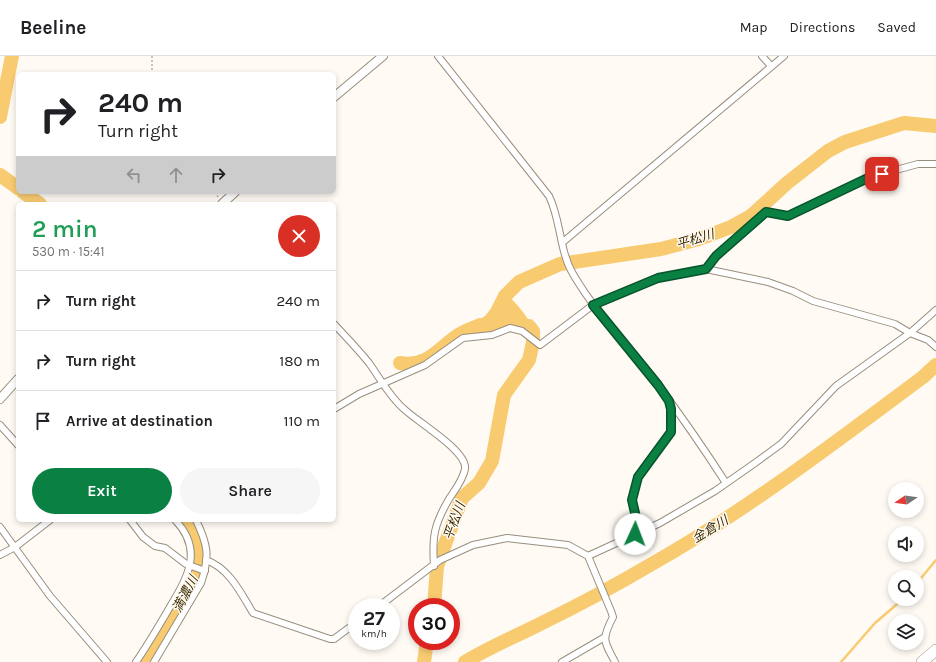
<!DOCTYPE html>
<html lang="en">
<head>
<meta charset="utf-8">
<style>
	body { margin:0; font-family:Karla,"Noto Sans JP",sans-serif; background:#f6f6f6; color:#202124; height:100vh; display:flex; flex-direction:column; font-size:15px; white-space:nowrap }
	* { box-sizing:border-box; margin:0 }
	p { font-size:13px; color:#757577 }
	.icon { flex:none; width:22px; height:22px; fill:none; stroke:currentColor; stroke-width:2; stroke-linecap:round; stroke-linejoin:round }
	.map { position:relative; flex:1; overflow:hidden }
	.drawer { position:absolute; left:16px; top:146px; width:320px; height:320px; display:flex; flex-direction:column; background:#fff; border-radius:6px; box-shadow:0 2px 6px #0003 }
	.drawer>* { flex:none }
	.top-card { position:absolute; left:16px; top:16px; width:320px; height:122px; border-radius:6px; box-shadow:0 2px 6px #0003; background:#fff; color:#202124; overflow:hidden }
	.needle { width:26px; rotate:257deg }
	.controls { position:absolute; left:888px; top:426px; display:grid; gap:8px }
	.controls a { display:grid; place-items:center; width:36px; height:36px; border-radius:50%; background:#fff; box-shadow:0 2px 6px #0003; font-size:20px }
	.speed { position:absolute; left:348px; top:542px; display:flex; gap:8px; font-size:20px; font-weight:700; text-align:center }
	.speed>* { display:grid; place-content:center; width:52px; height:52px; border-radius:50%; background:#fff; box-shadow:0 2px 6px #0003; line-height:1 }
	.speed small { font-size:10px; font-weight:400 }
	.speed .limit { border:6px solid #d22; background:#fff; color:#111 }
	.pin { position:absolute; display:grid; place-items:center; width:34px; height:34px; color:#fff; margin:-17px; border-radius:8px; box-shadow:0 2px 6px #0006 }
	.me { position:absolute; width:44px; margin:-22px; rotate:2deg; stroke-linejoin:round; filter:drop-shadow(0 0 3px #0008) }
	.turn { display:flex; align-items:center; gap:14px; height:84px; padding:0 16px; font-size:18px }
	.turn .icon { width:52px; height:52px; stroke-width:2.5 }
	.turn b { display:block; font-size:28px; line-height:34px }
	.lanes { display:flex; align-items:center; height:38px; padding:0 16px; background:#0003; justify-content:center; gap:20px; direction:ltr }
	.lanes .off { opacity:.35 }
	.round { display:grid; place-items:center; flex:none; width:42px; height:42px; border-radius:21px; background:#f6f6f6 }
	.head { display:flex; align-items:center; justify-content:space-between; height:68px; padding:0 16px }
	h1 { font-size:24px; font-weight:600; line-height:30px; color:#1e9e55 }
	.cta { display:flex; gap:8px; margin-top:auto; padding:8px 16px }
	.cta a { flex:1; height:46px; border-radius:24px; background:#0b8043; color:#fff; font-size:16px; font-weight:600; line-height:46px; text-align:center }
	.cta a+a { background:#f6f6f6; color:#202124 }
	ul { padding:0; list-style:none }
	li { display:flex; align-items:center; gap:12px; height:60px; padding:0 16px; border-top:1px solid #e0e0e0 }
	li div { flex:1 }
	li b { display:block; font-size:15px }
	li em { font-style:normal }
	header { display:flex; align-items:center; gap:24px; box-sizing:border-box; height:56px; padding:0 20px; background:#fff; border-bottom:1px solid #e0e0e0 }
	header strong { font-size:19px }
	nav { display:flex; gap:22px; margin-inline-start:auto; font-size:14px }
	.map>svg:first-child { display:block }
	.water { fill:#f8cb71 }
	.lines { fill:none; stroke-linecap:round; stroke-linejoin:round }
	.stream { stroke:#f8cb71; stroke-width:2.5 }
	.river { stroke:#f8cb71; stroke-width:14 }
	.street-casing { stroke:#978e7e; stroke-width:8 }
	.secondary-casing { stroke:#978e7e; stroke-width:10 }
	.highway-casing { stroke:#978e7e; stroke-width:12 }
	.path { stroke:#b7b4ad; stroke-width:1.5; stroke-dasharray:2 2; stroke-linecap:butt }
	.street { stroke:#fff; stroke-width:6 }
	.secondary { stroke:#fff; stroke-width:8 }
	.highway { stroke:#fff; stroke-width:11 }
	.route-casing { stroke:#07532c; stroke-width:10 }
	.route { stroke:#0b8043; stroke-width:7 }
	.labels { text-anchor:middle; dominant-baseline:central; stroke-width:3; stroke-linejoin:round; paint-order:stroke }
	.water-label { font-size:13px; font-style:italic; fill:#3b2a01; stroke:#fffbf4 }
</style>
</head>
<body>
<header>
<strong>Beeline</strong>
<nav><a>Map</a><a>Directions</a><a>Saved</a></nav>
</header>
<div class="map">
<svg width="936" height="606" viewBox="0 0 936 606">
	<rect width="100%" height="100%" fill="#fffbf4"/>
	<path class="water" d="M504,236C519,248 531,266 540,283L538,284L520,272L485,278H463L462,275L485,260Z"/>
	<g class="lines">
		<g class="stream">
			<path d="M917,527L936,504"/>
			<path d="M841,606L875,567L903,543"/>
		</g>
		<g class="river">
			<path d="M0,61L12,0"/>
			<path d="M0,119L18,132"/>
			<path d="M23,136L40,148"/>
			<path d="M498,254L505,240L519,226L560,208L661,193L699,183L731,171L751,160L787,127L828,95L845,86L904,67L936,70"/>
			<path d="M400,307C428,312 439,291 460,278C466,274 474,272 480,269"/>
			<path d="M434,551L437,510L462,442L479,427L492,405L504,339L529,304L533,286V275L529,270"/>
			<path d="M145,606C161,582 198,532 199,504C200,490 193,476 186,464"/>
			<path d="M424,606L427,585"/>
			<path d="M465,606C491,590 519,579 546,565C581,548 616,529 650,509C746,455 834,387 923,321L936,309"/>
		</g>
		<defs>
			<g id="street">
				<path d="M438,0L549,140C561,164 559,194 573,218C597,259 630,292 658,329C682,361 704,393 726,427"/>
				<path d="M762,0L771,10"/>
				<path d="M563,186L784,0"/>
				<path d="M706,213L716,200L766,156L788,160L870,121L918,108H936"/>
				<path d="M334,268C346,281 358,293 369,307C380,322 389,340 404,353C416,365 468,395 465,413C463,424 455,434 449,443C434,469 432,480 434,510"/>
				<path d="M334,353L359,338L425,309L463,282L492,279L510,272L522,275L540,289L593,249L658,222L706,213L768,226L793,235L813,245L895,268L910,277L928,284L936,291"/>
				<path d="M0,369L18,389"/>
				<path d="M130,464L143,481L155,490L165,492L186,508L205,515"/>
				<path d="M0,471L50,540L107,606"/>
				<path d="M635,478L638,470L632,444L638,421L671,376L670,349"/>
				<path d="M0,499L15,491L50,464"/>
				<path d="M588,500L660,467L715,435L755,407L781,388L836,330L910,277L936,254"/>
				<path d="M206,504C229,512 241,537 253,557L330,583H334L357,566"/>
				<path d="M378,551L440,504L473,489L507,482L568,489L588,500L611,555L613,561C601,584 604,585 615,606"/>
				<path d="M136,606C147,590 157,573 167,556C185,525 206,496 175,464"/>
				<path d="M154,606L201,527C210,500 208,489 196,464"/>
				<path d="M562,606L605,581"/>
			</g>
			<g id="secondary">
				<path d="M334,41L383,0"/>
				<path d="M222,148L235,136"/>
				<path d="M0,343L18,323"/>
			</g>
			<path id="highway" d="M922,606L936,594"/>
		</defs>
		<use href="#street" class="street-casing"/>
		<use href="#secondary" class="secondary-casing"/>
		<use href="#highway" class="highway-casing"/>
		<g class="path">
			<path d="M152,18V0"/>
			<path d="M215,136L218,141"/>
		</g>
		<use href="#street" class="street"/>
		<use href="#secondary" class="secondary"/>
		<use href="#highway" class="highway"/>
	</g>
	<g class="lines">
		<defs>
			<path id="route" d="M635,478L638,470L632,444L638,421L671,376V353L669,345L658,329L593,249L658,222L706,213L716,200L766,156L788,160L870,121L882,118"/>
		</defs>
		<use href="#route" class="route-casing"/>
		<use href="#route" class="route"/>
	</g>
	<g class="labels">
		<g class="water-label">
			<text transform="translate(695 183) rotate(-17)">平松川</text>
			<text transform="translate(454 465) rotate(-70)">平松川</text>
			<text transform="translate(710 473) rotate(-31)">金倉川</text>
			<text transform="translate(185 538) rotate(-62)">満濃川</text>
		</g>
	</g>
</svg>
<div class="controls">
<a><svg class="needle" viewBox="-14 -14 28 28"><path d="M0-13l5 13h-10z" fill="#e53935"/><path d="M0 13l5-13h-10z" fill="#757577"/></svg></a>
<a><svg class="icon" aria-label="sound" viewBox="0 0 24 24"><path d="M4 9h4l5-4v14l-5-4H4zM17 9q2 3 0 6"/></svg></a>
<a><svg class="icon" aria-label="search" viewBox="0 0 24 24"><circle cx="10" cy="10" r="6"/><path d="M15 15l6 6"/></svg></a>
<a><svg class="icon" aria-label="layers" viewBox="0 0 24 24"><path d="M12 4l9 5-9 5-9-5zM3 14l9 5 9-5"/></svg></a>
</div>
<div class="speed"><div>27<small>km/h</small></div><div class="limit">30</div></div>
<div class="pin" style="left:882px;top:118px;background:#d93025"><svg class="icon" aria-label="arrive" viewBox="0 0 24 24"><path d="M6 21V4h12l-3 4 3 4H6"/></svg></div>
<svg class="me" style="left:635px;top:478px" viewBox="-20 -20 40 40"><circle r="19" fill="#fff"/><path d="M0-13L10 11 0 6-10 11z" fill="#0b8043"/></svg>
<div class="top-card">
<div class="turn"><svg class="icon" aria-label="right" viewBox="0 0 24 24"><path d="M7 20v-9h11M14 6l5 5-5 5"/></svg><div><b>240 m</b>Turn right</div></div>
<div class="lanes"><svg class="icon off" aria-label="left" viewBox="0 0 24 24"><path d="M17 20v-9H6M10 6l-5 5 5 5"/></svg><svg class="icon off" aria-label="ahead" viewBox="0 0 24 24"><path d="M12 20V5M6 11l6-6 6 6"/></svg><svg class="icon" aria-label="right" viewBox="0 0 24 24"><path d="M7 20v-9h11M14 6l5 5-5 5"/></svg></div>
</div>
<section class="drawer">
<div class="head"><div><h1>2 min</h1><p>530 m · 15:41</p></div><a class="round" style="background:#d93025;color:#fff"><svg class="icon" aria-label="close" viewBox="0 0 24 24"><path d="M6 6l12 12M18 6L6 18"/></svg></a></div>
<ul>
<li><svg class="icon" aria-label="right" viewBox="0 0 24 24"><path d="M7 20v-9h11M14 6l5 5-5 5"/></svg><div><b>Turn right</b></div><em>240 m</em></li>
<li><svg class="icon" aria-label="right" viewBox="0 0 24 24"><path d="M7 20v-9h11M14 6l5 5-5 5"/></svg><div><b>Turn right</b></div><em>180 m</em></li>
<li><svg class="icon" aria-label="arrive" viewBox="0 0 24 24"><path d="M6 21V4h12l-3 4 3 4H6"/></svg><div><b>Arrive at destination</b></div><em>110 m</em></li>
</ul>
<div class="cta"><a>Exit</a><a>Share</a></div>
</section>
</div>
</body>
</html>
